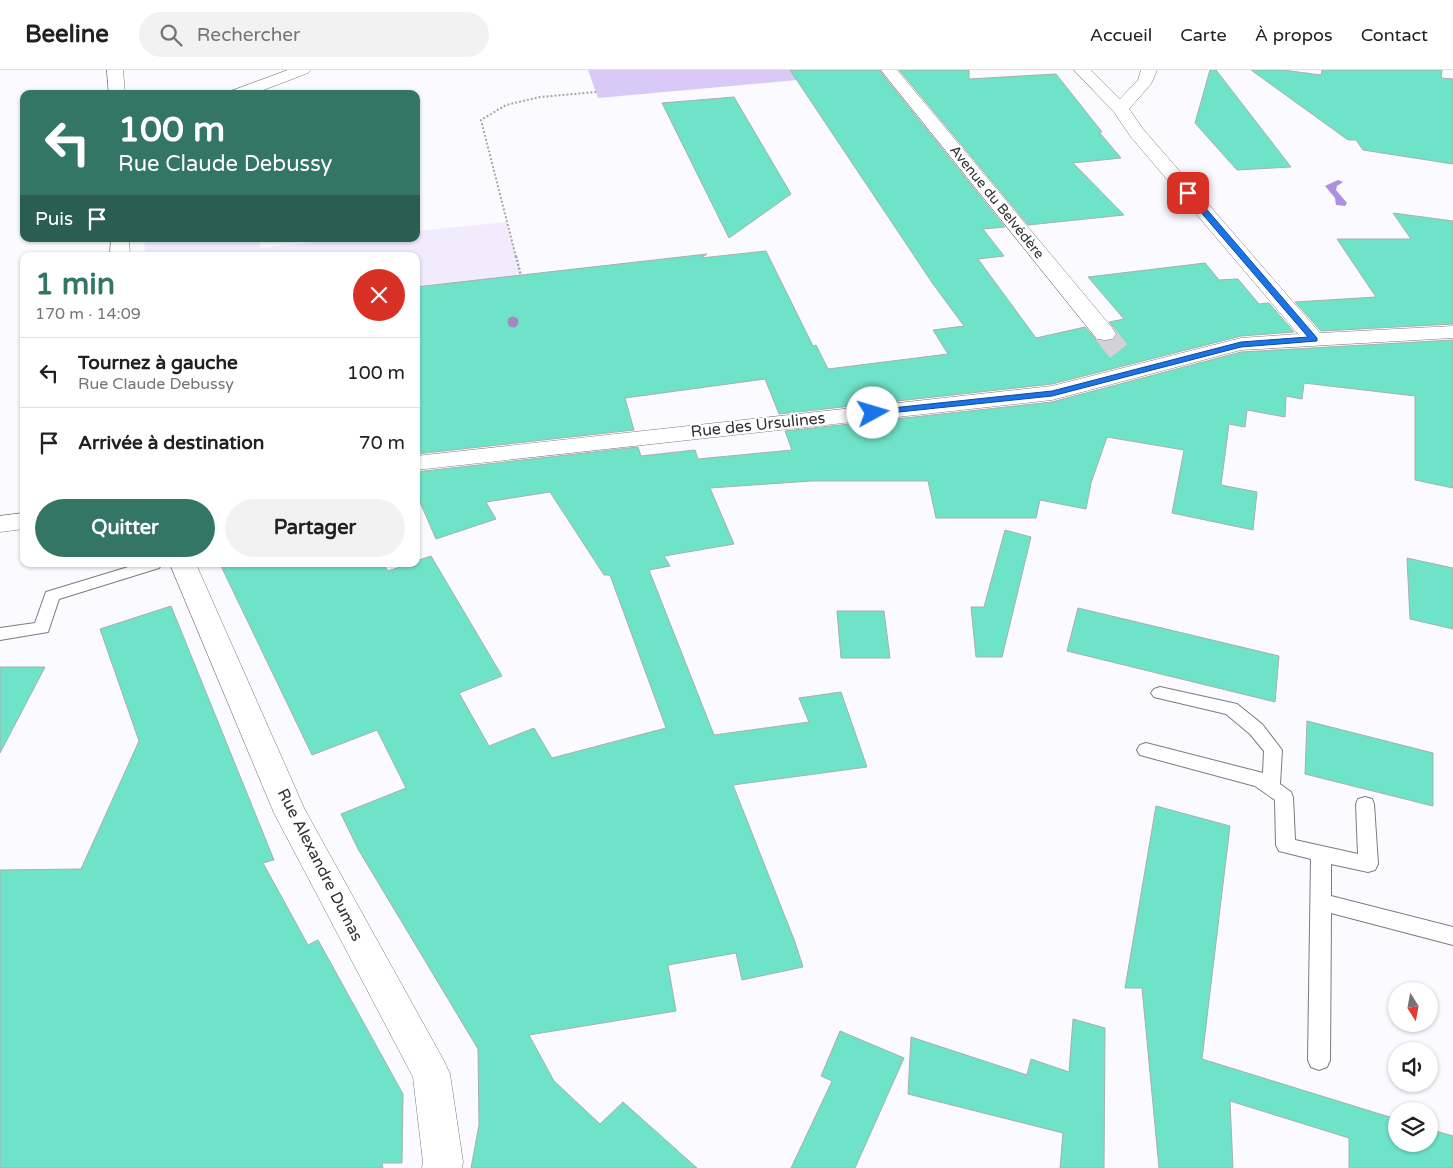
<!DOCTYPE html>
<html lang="fr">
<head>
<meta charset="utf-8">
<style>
	body { margin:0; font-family:"Varela Round",sans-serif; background:#f2f2f2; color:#202124; height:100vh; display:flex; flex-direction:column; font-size:19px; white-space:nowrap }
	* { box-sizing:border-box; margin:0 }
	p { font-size:16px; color:#757577 }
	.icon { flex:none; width:28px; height:28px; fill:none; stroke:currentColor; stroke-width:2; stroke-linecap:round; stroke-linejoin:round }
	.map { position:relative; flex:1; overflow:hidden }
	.drawer { position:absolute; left:20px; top:182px; width:400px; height:315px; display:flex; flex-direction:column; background:#fff; border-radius:10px; box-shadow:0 1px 4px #0004 }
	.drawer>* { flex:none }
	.hud { position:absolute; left:20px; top:20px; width:400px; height:152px; border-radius:10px; box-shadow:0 1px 4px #0004; background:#347666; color:#fff; overflow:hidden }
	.needle { width:32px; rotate:169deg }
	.tools { position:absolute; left:1388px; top:912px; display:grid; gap:10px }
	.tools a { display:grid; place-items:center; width:50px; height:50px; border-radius:50%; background:#fff; box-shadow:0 1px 4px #0004; font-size:25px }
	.pin { position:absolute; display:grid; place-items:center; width:42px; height:42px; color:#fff; margin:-21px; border-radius:10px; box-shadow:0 2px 8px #0006 }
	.me { position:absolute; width:55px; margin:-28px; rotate:84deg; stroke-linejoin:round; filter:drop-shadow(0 0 4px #0008) }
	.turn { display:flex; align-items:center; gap:18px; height:105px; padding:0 15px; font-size:22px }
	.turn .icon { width:65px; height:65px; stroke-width:2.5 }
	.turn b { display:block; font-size:35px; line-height:42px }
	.then { display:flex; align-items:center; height:48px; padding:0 15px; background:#0003; gap:10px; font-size:19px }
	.round { display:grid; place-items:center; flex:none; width:52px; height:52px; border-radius:26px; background:#f2f2f2 }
	.overview { display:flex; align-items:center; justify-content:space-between; height:85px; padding:0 15px }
	h1 { font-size:30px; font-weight:800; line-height:38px; color:#347666 }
	.action { display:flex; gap:10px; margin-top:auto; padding:10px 15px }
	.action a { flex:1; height:58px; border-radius:30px; background:#347666; color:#fff; font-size:20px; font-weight:800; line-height:58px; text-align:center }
	.action a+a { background:#f2f2f2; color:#202124 }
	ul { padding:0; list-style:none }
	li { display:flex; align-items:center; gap:15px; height:70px; padding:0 15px; border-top:1px solid #e0e0e0 }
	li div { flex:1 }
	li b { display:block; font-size:19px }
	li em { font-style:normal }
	header { display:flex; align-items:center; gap:30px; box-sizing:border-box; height:70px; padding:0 25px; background:#fff; border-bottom:1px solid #e0e0e0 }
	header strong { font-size:24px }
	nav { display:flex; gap:28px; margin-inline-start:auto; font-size:18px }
	.search { width:350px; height:45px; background:#f2f2f2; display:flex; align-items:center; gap:12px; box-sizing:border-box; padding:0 18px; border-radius:28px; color:#757577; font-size:19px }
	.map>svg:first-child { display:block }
	.built { fill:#f1ecfd }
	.green { fill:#d8c9f7 }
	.water { fill:#ac91de }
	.building { fill:#6fe3c8; stroke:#a6b0ad }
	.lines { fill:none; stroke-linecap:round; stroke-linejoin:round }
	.street-tunnel { stroke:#d3d2d6; stroke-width:22; stroke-dasharray:22 11; stroke-linecap:butt }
	.lane-casing { stroke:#7d7a82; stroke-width:2 }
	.street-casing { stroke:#7d7a82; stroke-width:1 }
	.path-far1 { stroke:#a6a5a9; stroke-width:2; stroke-dasharray:2 2; stroke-linecap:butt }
	.path { stroke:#a6a5a9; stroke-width:2.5; stroke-dasharray:2 2; stroke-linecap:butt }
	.lane { fill:#fff; fill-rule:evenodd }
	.street { fill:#fff; fill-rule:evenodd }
	.tree { fill:#a08abe }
	.route { fill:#1a73e8; stroke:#114b97 }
	.labels { text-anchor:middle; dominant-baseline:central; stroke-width:4; stroke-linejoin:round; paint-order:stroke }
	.far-street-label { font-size:14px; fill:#323134; stroke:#fff }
	.street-label { font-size:16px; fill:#323134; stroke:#fff }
</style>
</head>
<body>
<header>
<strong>Beeline</strong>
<div class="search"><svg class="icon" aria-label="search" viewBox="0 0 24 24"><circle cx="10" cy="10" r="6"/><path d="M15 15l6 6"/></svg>Rechercher</div>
<nav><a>Accueil</a><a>Carte</a><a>À propos</a><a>Contact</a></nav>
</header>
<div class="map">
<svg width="1453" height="1098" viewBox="0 0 1453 1098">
	<rect width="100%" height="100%" fill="#fbfafe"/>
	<path class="built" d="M507,152L521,206L416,302V186H145L144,169H260V178L345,169H416V161Z"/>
	<path class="green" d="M588,0H790L797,10L598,28Z"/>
	<path class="water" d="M1338,110L1343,112L1337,116L1336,120L1347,133L1345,136L1336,135L1335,128L1325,116Z"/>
	<g class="building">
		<path d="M790,0H879L1005,157L983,159L1004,186L978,189L1036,268L1085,257L1097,271H1113L1118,263L1109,252L1124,249L1088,207L1205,193L1219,210L1238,209L1259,234L1269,233L1294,262L1241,266L1052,314L779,344L765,309L625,328L634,360L416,384V217L707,184L701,188L766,181L813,276L816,275L828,299L948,284L933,260L964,256L933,214Z"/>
		<path d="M899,0H969V9L1056,4L1102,62H1099L1121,88L1073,93L1124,145L1028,155Z"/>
		<path d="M1210,0H1216L1291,97L1237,100L1195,53Z"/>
		<path d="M1251,0H1283L1321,5L1322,0H1442L1441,8L1453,9V94L1363,80L1356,70H1348Z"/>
		<path d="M734,27L791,124L729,168L662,33Z"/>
		<path d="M1393,143L1453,151V254L1321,261L1295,232L1376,227L1337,169H1411Z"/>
		<path d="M1453,270V418L1415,410V326L1304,313L1302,329L1286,326L1285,347L1247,340L1245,357L1229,354L1221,415L1257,422L1253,460L1172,443L1184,380L1107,367L1091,413L1086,439L1040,430L1036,448H936L928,411H811L710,418L734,474L664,486L670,496L649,500L714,665L809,652L799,628L841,622L867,697L733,715L795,872L803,897L742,910L736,883L668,895L676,941L529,965L554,1011L600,1054L623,1032L697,1098H471L479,1055L478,979L358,779L341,744L406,718L377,660L312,685L220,494H383L388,501L409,494H416V491L431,486L502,606L459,623L489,676L534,658L552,688L666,658L610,505H604L550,422L486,432L496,449L436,469L416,423V402L638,377L641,386L695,380L698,389L792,380L785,361L1052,332L1241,282Z"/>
		<path d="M1005,460L1031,467L1002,587H976L971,537H984Z"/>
		<path d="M1407,488L1453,498V559L1410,549Z"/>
		<path d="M171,536L274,790L263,793L308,875L318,870L403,1024L402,1093H382L383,1098H0V800L81,799L139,671L100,559Z"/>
		<path d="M1078,538L1279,586L1275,632L1067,581Z"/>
		<path d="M837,541H884L890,588H841Z"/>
		<path d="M0,597H45L0,683Z"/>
		<path d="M1307,651L1433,683V736L1305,704Z"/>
		<path d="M1156,736L1230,756L1202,989L1396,1049V1074H1429V1059L1453,1066V1098H1349V1068L1230,1031L1233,1098H1159L1142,918H1125Z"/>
		<path d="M1073,949L1105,958L1104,1098H1060L1063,1063L908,1024L911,967L1027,1005L1031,989L1069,1002Z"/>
		<path d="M840,961L904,988L855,1098H791L832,1011L821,1006Z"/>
	</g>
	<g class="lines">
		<path class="street-tunnel" d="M1105,264L1124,288"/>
		<defs>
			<g id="lane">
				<path d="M138,494H162L159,498L59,529L48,562L0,570V558L35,553L46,522Z"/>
				<path d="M1160,617L1237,634L1262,654L1282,680L1280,714L1291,722L1293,727L1295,770L1358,784L1356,734L1358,729L1365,727L1372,729L1374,734L1378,794L1375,800L1368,802L1331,794V826L1453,857V875L1331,843L1330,990L1327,997L1319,1000L1311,997L1308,990L1311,789L1279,781L1276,775L1275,730L1255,716L1140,685L1137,680L1140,675L1146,673L1263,703L1264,681L1250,664L1226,644L1154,627L1151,623L1154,619Z"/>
			</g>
			<g id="street">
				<path d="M107,0H123L125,24H109Z"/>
				<path d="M288,0H311L308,3L253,24H229L231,21Z"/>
				<path d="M881,0H897L1113,259L1116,264L1113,269L1105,270L1097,269Z"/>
				<path d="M1074,0H1091L1120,29L1138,10L1141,0H1157L1151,14L1129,39L1143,59L1320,263L1453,256V268L1241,280L1052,330L416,400V386L1052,316L1241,268L1298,264L1131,67L1114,42Z"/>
				<path d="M111,169H129L130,186H110Z"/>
				<path d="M24,443V459L0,462V446Z"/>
				<path d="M170,494H196L305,740L444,991L450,1004L463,1092L462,1098H422L423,1092L413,1007L274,743Z"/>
			</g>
		</defs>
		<use href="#lane" class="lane-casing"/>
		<use href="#street" class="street-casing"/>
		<path class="path-far1" d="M516,187L481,50L506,35L540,27L596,22"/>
		<path class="path" d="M516,186L521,206"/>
		<use href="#lane" class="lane"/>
		<use href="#street" class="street"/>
	</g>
	<circle class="tree" cx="513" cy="252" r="5.5"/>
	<path class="route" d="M1186,121H1191L1317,268V271L1241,277L1052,326L870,345L869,343L873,340L1052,321L1241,272L1308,267L1186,125Z"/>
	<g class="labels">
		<g class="far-street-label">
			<text transform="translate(997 132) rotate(51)">Avenue du Belvédère</text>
		</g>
		<g class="street-label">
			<text transform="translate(758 355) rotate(-6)">Rue des Ursulines</text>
			<text transform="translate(320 795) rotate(63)">Rue Alexandre Dumas</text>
		</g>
	</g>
</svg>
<div class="tools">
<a><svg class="needle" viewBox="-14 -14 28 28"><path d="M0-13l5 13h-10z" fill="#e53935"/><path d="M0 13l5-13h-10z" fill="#757577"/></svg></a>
<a><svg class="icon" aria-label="sound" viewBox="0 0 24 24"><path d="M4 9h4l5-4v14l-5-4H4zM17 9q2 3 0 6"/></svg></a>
<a><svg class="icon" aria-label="layers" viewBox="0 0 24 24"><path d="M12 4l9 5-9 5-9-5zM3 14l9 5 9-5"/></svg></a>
</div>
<div class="pin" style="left:1188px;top:123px;background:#d93025"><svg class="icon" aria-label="arrive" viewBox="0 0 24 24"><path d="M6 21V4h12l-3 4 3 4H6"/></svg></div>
<svg class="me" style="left:873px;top:343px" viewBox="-20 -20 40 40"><circle r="19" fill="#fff"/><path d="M0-13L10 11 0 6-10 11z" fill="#1a73e8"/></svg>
<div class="hud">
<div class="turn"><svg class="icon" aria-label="left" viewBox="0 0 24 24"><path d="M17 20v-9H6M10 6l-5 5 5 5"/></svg><div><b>100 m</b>Rue Claude Debussy</div></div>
<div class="then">Puis<svg class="icon" aria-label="arrive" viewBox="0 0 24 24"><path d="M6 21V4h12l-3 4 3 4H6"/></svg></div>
</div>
<section class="drawer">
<div class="overview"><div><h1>1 min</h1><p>170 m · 14:09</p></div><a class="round" style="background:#d93025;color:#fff"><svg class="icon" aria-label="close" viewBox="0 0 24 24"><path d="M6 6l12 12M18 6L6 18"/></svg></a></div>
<ul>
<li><svg class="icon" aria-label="left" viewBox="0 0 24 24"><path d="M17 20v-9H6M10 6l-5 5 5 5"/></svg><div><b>Tournez à gauche</b><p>Rue Claude Debussy</p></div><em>100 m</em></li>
<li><svg class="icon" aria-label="arrive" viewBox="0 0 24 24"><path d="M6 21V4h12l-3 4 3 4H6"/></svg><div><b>Arrivée à destination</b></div><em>70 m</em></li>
</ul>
<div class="action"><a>Quitter</a><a>Partager</a></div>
</section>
</div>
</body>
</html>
